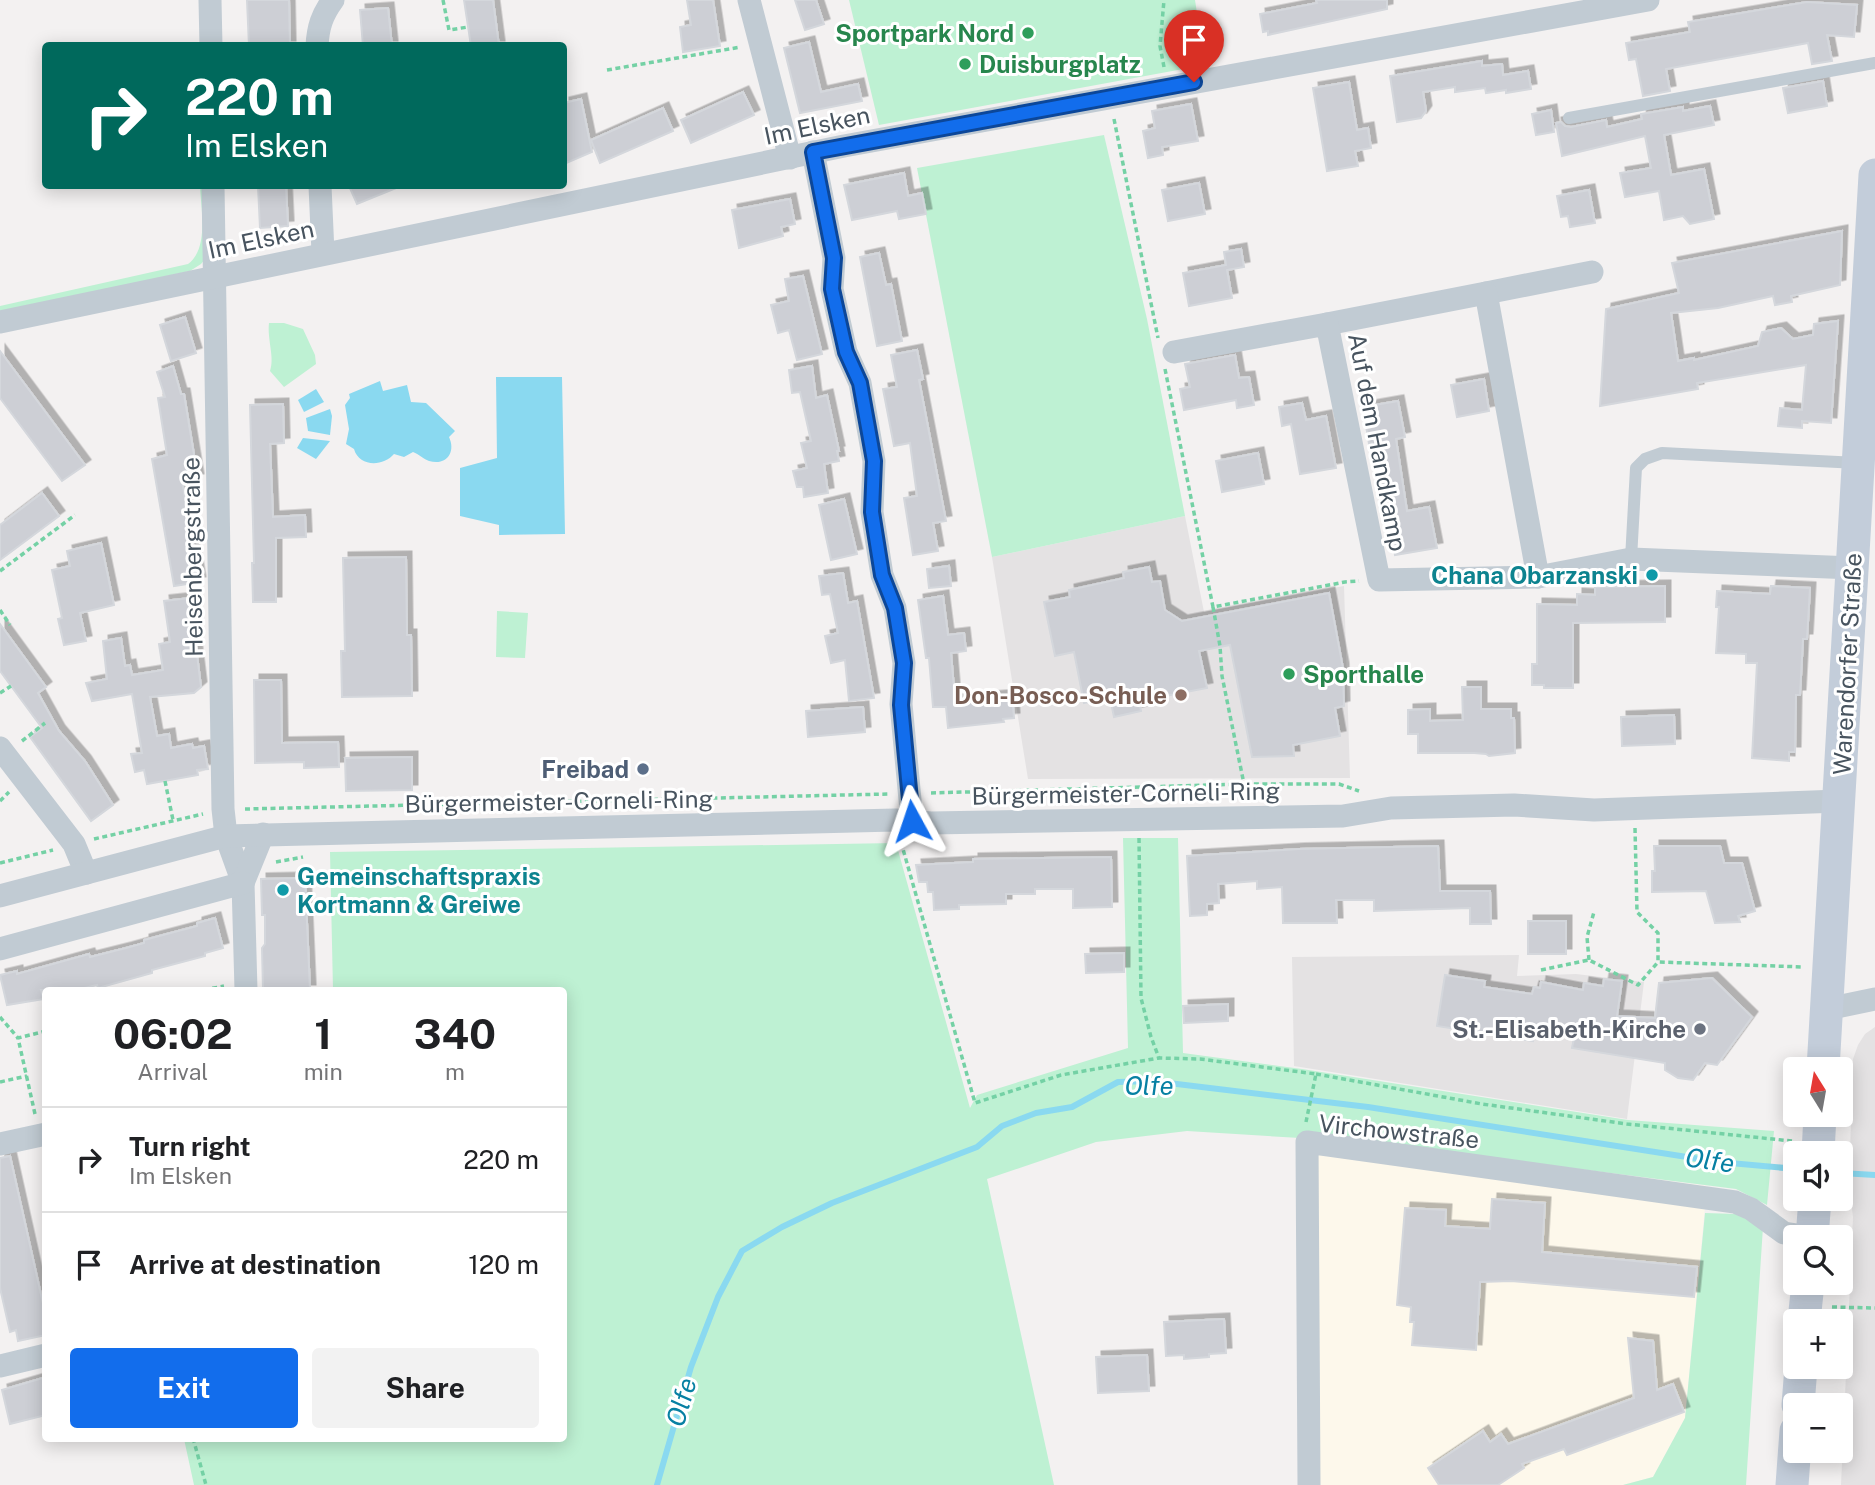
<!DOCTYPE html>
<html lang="en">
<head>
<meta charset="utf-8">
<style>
	body { margin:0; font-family:"Public Sans",sans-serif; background:#f2f2f2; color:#202124; height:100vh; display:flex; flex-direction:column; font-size:26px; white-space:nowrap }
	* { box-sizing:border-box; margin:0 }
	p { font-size:23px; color:#757577 }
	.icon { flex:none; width:38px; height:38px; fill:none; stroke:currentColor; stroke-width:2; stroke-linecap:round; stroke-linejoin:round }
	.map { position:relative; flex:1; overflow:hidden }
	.drawer { position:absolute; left:42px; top:987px; width:525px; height:455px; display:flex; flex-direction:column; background:#fff; border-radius:7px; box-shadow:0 4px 18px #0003 }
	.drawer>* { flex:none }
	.top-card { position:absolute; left:42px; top:42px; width:525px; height:147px; border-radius:7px; box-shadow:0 4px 18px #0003; background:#00695c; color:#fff; overflow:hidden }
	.needle { width:46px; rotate:349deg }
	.tools { position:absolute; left:1783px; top:1057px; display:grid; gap:14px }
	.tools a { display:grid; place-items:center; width:70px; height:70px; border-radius:7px; background:#fff; box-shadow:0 4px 18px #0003; font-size:35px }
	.pin { position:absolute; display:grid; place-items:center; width:60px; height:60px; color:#fff; margin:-72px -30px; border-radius:50% 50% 50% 0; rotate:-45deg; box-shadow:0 0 7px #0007 }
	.pin .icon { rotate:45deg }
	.me { position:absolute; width:77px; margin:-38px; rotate:355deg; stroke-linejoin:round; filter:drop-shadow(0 0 5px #0008) }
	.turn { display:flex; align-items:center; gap:24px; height:147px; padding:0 28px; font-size:32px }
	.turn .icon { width:91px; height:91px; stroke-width:2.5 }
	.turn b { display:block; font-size:49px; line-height:60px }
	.eta { display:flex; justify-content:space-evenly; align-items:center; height:119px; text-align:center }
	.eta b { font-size:42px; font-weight:700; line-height:49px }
	.button { display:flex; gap:14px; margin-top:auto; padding:14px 28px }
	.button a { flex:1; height:80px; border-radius:7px; background:#126dec; color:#fff; font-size:28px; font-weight:700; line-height:80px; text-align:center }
	.button a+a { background:#f2f2f2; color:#202124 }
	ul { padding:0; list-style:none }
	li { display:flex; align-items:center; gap:21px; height:105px; padding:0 28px; border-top:2px solid #e0e0e0 }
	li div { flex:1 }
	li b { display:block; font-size:26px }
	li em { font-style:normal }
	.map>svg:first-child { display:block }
	.commercial { fill:#fdf8eb }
	.education { fill:#e4e2e3 }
	.green { fill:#bef1d3 }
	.water { fill:#8ad9f0 }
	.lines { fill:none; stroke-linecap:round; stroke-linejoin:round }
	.stream { stroke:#8ad9f0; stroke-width:6 }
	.building { fill:#cdcfd5; stroke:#d4d7dc; stroke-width:2; filter:url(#shadow) }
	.path { stroke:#74d1a5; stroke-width:3.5; stroke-dasharray:5 3.5; stroke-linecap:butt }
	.lane { stroke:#c1cbd3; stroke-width:12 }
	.street { stroke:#c1cbd3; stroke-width:23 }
	.secondary { stroke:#c3cdda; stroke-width:33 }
	.route-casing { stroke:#0c4799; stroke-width:18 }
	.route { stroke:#126dec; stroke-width:12 }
	.leisure-dot { fill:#2e9e5b; stroke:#fff; stroke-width:2.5 }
	.culture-dot { fill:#0f9aa8; stroke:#fff; stroke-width:2.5 }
	.education-dot { fill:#8d6e63; stroke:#fff; stroke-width:2.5 }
	.service-dot { fill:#5c6f8a; stroke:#fff; stroke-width:2.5 }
	.worship-dot { fill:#6b7280; stroke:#fff; stroke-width:2.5 }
	.labels { text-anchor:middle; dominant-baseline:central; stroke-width:6; stroke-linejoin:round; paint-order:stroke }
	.leisure-label { font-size:24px; font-weight:bold; fill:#27864d; stroke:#fff; text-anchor:start }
	.street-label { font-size:24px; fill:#48545f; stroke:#fff }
	.culture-label { font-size:24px; font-weight:bold; fill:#0d838f; stroke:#fff; text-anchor:end }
	.education-label { font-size:24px; font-weight:bold; fill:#785e54; stroke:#fff; text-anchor:end }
	.service-label { font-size:24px; font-weight:bold; fill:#4e5e75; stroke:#fff; text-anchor:end }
	.worship-label { font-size:24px; font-weight:bold; fill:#5b616d; stroke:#fff; text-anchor:end }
	.water-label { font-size:26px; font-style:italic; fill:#0780a3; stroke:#fff }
</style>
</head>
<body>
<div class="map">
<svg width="1875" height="1485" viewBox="0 0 1875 1485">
	<defs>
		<filter id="shadow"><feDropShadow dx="5.5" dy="-5.5" stdDeviation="0" flood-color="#0004"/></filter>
	</defs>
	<rect width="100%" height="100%" fill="#f3f1f1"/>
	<path class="commercial" d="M1312,1135L1707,1186L1685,1418L1653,1477L1623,1485H1315Z"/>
	<g class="education">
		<path d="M1185,516L1204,612L1344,586L1350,778L1028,779L992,557Z"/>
		<path d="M1519,955L1517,976L1576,974L1644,982L1627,1119L1294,1066L1292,957Z"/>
		<path d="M1875,1027V1485H1841L1853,1217L1849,1183L1853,1059L1858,1045L1865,1034Z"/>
	</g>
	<g class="green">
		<path d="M849,0H1195L1205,65L879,125Z"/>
		<path d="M1104,135L1147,319L1185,516L992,557L917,168Z"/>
		<path d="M200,186H205L206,258L201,264L190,271L0,312V306L188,264C209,249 201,209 200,186Z"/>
		<path d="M269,323H284L303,329L315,355L316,364L284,387L270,371C275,358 267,339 269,323Z"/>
		<path d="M497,611L528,613L525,658L496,657Z"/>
		<path d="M1123,838H1178L1183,1053L1302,1069L1628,1120L1774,1131L1767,1205L1736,1189L1312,1135L1300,1138L1187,1131L1096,1142L987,1179L1054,1485H194L184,1439L564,1438V990H333L330,852L896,843L970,1108L977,1095L1128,1048Z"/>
		<path d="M1705,1213L1736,1214L1763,1227L1746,1485H1623L1653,1477L1685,1418Z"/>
	</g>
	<g class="water">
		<path d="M496,377H562L565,534L499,535V525L460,516V468L497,458Z"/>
		<path d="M380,381L383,391L407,385L411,402L426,403L455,431L449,437C456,452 447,466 429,461C423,459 419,454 413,452L404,457L394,454C383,467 359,467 354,449L346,444L349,429L345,405L350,398L349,394Z"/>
		<path d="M316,389L324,402L304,412L298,400Z"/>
		<path d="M330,409L332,416L330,435L308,431L306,418Z"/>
		<path d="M303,438L330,441L316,459L297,448Z"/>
	</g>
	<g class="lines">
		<g class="stream">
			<path d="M1841,1173L1875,1175"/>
			<path d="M657,1485L691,1367L718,1297L742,1251L782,1227L832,1203L977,1147L1002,1126L1036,1113L1072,1107L1118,1082L1152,1081L1368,1107L1719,1162L1796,1169"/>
		</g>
	</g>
	<g class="building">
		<path d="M247,0H289L290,46H249Z"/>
		<path d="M464,0H493L499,46H471Z"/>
		<path d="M687,0H713L720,46L683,52L680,27L691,25Z"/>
		<path d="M795,0H816L824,24L805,30Z"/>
		<path d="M1316,0H1387V9L1268,35V31L1263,32L1260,14L1317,3Z"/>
		<path d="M1807,2L1857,5L1854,37L1827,35L1832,61L1812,64L1808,43L1666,69L1670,91L1643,96L1636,59L1629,60L1626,43L1690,32L1688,22Z"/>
		<path d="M388,8L392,46H363L360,10Z"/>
		<path d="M809,42L821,92L858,84L862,101L800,113L784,48Z"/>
		<path d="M1482,61V66L1502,64L1503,75L1528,71L1531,89L1506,93V90L1486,93L1485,88L1455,92V87L1423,92L1426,111L1421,118L1397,122L1390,76Z"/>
		<path d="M1823,81L1827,106L1788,113L1783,88Z"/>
		<path d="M1349,82L1357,130L1368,128L1371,148L1355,151L1358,166L1327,171L1313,88Z"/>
		<path d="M743,92L754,115L691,143L681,120Z"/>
		<path d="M581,99L592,152L564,164V103Z"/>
		<path d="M1191,104L1198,141L1162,147L1163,155L1148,158L1143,131L1155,128L1152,111Z"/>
		<path d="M1710,106L1714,125L1664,135L1671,175L1704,169L1714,219L1690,224L1683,216L1664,220L1659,191L1625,197L1620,173L1651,168L1645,136L1562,156L1556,123L1561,122L1565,126L1571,127L1606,120L1607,127L1642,119L1641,114L1683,107V111Z"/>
		<path d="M663,108L673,131L600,163L591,140Z"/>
		<path d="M1551,110L1554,132L1536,135L1532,114Z"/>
		<path d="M904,173L908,196L922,193L926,214L899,219L897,211L852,220L844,185Z"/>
		<path d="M1199,183L1205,214L1168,221L1162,190Z"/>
		<path d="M258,186H286L288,226L260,228Z"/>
		<path d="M349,186H401L357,204Z"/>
		<path d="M1589,190L1595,223L1570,227L1568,216L1561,217L1557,196Z"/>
		<path d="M790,199L795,224L781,227L783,236L739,248L732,210Z"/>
		<path d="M1842,231L1840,285L1791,296L1792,302L1775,305L1773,296L1718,308L1671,313L1678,361L1694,358V360L1758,346L1762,332L1781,328L1793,339L1813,335L1814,324L1838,321L1831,423L1802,421V428L1778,426L1780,408L1802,410L1806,365L1697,383L1698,389L1600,406L1606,309L1679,293L1672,263Z"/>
		<path d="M1241,249L1244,267L1227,270L1232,298L1189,306L1183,273L1226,265L1224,252Z"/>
		<path d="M879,253L886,285L891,284L902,341L877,346L860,257Z"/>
		<path d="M803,276L822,354L797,360L789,330L778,333L771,305L789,301L785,279Z"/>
		<path d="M185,317L196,353L171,361L160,325Z"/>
		<path d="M917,350L923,379L919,380L946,521L933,523L938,551L913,555L904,498L917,496L910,443L894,446L883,389L897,387L891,355Z"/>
		<path d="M0,351L85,465L62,481L0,398Z"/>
		<path d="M1235,355L1239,378L1249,377L1254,405L1237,408L1236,400L1184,410L1180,389L1190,387L1185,364Z"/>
		<path d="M173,366L181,394H184L198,479L182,481L200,582L174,586L152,459L167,455L158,398L165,397L157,372Z"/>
		<path d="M812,366L816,398L827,395L839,451H837L839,461L824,464L828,493L804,497L803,487H797L793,471L807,468L801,443L811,441L800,392L792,393L789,370Z"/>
		<path d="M1484,379L1489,411L1457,417L1451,385Z"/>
		<path d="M1398,401L1405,437L1396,439L1407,511L1429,507L1437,548L1395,555L1383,491L1380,492L1372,443L1369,444L1363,407Z"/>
		<path d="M1302,403L1306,420L1326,416L1336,468L1300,474L1291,424L1282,426L1279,407Z"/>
		<path d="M283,404L284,443L270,444L273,517L305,515L306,537L276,538V602H253L252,563H254L250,405Z"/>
		<path d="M1258,453L1264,484L1222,492L1216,461Z"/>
		<path d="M42,493L59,516L0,560V525Z"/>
		<path d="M844,499L857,554L831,560L819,505Z"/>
		<path d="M101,543L114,605L80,613L86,641L64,645L58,619L62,618L52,570L70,566L67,551Z"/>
		<path d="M406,557L407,635H411L412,696L342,697L341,651H345L343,558Z"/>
		<path d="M949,566L951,586L929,588L927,569Z"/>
		<path d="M1149,567L1152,582L1160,581L1165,610L1182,621L1329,593L1343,668L1344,706L1335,708L1340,736L1293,745L1294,756L1252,757L1230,645L1199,651L1207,688L1139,701L1141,711L1114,717L1110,698L1084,703L1074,652L1055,656L1044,602L1070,597L1069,590L1124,578L1123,572Z"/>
		<path d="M843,573L848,603L857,601L874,698L849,701L845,660L831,663L825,636L838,633L830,594L822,595L819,576Z"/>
		<path d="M1665,586V622L1573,623V688H1544V685H1532V664H1537V604L1577,605V594L1595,595V587Z"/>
		<path d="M1771,586L1810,588L1807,639H1803L1800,695H1796L1795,752H1789V761L1752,758L1757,663H1746V654L1716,653L1719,607H1716L1717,591L1770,594Z"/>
		<path d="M943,596L948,635L964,633L966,651L951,653L955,700L1012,695L1014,718L1003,719L1004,722L948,728L946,707H933L929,658H926L918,600Z"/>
		<path d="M190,598L201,687L194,693L150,697L157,736L169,734L171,748L192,744L193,748L204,746L208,769L197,770L198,775L147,784L144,770L135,772L131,754L142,753L132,694L92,701L86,683L107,679L103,641L121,638L125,666L130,665L132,675L163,670L159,644L170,642L164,601Z"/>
		<path d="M0,624L46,687L38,693L59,731L85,761L113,805L91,821L30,737L42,728L0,671Z"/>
		<path d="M254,680H281L282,743L338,742L339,767L304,768V762L255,763Z"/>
		<path d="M1462,687H1481V709H1511V718H1514L1515,753L1489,756L1486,754L1474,753H1418V734H1408V710L1430,709V721L1463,720Z"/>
		<path d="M863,707L865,732L808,737L806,711Z"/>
		<path d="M1674,715L1675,744L1622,746L1621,717Z"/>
		<path d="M412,757V790L346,791L345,758Z"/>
		<path d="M1438,846L1440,891H1490L1491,924H1470V908L1374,911V900H1336L1337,923H1283L1282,887L1257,889V881L1218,884L1219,903L1207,904V915L1190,916L1187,856L1299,849Z"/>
		<path d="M1654,846H1720L1724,863H1742L1755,911L1738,916L1740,922L1715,923L1706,891L1652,892V871H1655Z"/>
		<path d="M1111,857L1112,907L1073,908V889H1035V894H1006V904L959,905V909L934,910L933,892H928L927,882H919L916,865L973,862V859Z"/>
		<path d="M305,878L310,990H263L262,948L265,944V915H262L261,879Z"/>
		<path d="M215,918L223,948L205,953V956L152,970V973L98,988L97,985L76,990H41L44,999L7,1005L0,975L17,971V974L89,954L90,957L126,948L144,943V940L197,926V923Z"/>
		<rect x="1528" y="921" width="38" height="33"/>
		<path d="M1124,953V972L1086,973L1085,954Z"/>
		<path d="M1445,975L1485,981L1484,987L1532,994L1534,987L1540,988L1541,982L1583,990L1584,983L1603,986L1604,979L1622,981L1617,1016L1655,1018L1659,983L1712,978L1752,1017L1717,1065L1705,1063L1693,1080L1678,1078L1665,1070V1063L1572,1048L1574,1038L1535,1032L1533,1041L1437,1026Z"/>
		<path d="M1228,1004V1021L1184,1023L1183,1006Z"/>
		<path d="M10,1156L46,1317V1335L18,1341L16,1330L10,1332L0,1288V1158Z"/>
		<path d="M1492,1199L1545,1203L1542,1252L1697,1267L1694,1297L1511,1281L1480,1282L1476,1350L1412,1345L1414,1322H1410L1411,1307L1397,1305L1405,1208L1446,1210L1445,1226L1490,1229Z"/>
		<path d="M1224,1319L1226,1353L1209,1354V1357L1184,1359V1355L1166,1356L1164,1322Z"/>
		<path d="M1628,1338L1653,1341L1657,1390L1673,1384L1684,1412L1567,1455L1564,1449L1522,1464L1524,1468L1498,1485H1439L1428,1468L1483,1431L1490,1442L1501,1434L1508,1444L1634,1398Z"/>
		<path d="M1147,1355L1149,1391L1098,1393L1096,1357Z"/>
		<path d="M46,1377V1415L10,1424L2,1390Z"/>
	</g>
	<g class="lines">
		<g class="path">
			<path d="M443,0L449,30L468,27"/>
			<path d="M1164,67L1160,46L1164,0"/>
			<path d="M607,70L741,47"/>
			<path d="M1114,119L1158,338"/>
			<path d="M1165,369L1213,607L1345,582L1359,581"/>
			<path d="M0,571L75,515"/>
			<path d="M1213,607L1220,646L1222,676L1244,784"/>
			<path d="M0,610L10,625"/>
			<path d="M0,693L11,686"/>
			<path d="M22,741L45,723"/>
			<path d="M165,781L173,820"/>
			<path d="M931,793L1244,784H1339L1359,791"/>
			<path d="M0,801L9,792"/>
			<path d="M245,809L888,794"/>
			<path d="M1635,828L1637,912L1658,933V962L1804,967"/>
			<path d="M1139,838L1141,998L1151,1037L1159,1058L1200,1059L1316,1074L1306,1122"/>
			<path d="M94,839L203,814"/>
			<path d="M901,842L975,1103L1061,1075L1159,1058"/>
			<path d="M276,862L303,857"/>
			<path d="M0,863L53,850"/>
			<path d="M1589,960L1587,937L1594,912"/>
			<path d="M1541,970L1589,960L1638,985L1658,962"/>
			<path d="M204,990L224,986"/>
			<path d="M0,1017L18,1038"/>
			<path d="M1316,1074L1482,1104L1627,1124L1792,1141"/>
			<path d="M0,1082L27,1076"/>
			<path d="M35,1114L18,1038L46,1031"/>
			<path d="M1832,1307L1875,1308"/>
			<path d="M193,1438L206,1485"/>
		</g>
		<g class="lane">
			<path d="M1569,118L1875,63"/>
			<path d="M1631,559L1636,468L1645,459L1662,453L1858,463"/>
		</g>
		<g class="street">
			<path d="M210,0L211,46"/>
			<path d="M749,0L790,158"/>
			<path d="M317,46C318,27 322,15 333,0"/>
			<path d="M813,152L834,258L832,289L846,352L860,383L874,461L872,512L882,575L895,608L904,663L901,704L912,821"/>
			<path d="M213,186L223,809L226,836L243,883L246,990"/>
			<path d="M320,186L323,253"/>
			<path d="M1486,293L1592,272"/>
			<path d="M0,322L844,146L1648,0"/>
			<path d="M1327,324L1486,293L1538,577"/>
			<path d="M1174,352L1327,324L1379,580L1538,577L1631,559L1853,568"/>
			<path d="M0,748L74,844L86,873"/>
			<path d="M243,883L263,834"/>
			<path d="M0,896L226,836L895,820L931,823L1343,816L1391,808L1514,805L1594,810L1839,801"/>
			<path d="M0,949L243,883"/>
			<path d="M1827,1009L1875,999"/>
			<path d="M0,1144L46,1134"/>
			<path d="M0,1366L46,1355"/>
			<path d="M1309,1485L1307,1142L1735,1202L1751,1209L1784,1233L1810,1237"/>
		</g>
		<g class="secondary">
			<path d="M1823,1069L1875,175"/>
			<path d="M1818,1153L1820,1115"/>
			<path d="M1812,1237L1815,1199"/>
			<path d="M1804,1321L1808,1283"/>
			<path d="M1798,1405L1801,1367"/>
			<path d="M1792,1485L1796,1431"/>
		</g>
	</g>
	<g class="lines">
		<defs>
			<path id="route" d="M912,821L901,705L904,663L895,608L882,575L872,512L874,461L860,383L846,352L832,289L834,258L813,152L1194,82"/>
		</defs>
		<use href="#route" class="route-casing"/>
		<use href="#route" class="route"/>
	</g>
	<g class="leisure-dot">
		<circle cx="1028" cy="33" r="7"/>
		<circle cx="965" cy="64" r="7"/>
		<circle cx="1289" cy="674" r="7"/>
	</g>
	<g class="culture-dot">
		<circle cx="1652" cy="575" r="7"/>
		<circle cx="283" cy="890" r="7"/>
	</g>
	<circle class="education-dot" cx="1181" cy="695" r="7"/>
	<circle class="service-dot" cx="643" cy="769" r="7"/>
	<circle class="worship-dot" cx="1700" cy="1029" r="7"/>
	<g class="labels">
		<g class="leisure-label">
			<text x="1014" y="33" text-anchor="end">Sportpark Nord</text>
			<text x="979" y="64">Duisburgplatz</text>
			<text x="1303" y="674">Sporthalle</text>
		</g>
		<g class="street-label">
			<text transform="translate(817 125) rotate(-12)">Im Elsken</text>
			<text transform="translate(261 239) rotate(-12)">Im Elsken</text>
			<text transform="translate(1378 442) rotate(79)">Auf dem Handkamp</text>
			<text transform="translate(192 557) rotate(-91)">Heisenbergstraße</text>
			<text transform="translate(1847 664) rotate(-87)">Warendorfer Straße</text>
			<text transform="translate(1126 793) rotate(-1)">Bürgermeister-Corneli-Ring</text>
			<text transform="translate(559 801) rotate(-1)">Bürgermeister-Corneli-Ring</text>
			<text transform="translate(1399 1131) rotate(6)">Virchowstraße</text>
		</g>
		<g class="culture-label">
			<text x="1638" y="575">Chana Obarzanski</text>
			<text x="297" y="876" text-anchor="start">Gemeinschaftspraxis<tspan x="297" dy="28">Kortmann &amp; Greiwe</tspan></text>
		</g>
		<g class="education-label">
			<text x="1167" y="695">Don-Bosco-Schule</text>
		</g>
		<g class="service-label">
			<text x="629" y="769">Freibad</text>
		</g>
		<g class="worship-label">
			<text x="1686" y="1029">St.-Elisabeth-Kirche</text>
		</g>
		<g class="water-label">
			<text x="1149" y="1085">Olfe</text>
			<text transform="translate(1710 1160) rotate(8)">Olfe</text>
			<text transform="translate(681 1402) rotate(-74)">Olfe</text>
		</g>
	</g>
</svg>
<div class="tools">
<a><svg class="needle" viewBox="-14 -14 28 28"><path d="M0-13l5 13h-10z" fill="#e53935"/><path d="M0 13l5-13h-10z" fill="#757577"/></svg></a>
<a><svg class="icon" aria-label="sound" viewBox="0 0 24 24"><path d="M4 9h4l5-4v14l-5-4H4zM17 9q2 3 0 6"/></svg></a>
<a><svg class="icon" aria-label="search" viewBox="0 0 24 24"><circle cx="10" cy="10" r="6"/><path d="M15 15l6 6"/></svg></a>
<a>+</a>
<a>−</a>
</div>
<div class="pin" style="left:1194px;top:82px;background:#d93025"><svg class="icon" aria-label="arrive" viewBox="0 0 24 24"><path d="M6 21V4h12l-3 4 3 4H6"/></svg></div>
<svg class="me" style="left:912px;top:821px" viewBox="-20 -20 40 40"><path d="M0-17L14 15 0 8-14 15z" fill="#126dec" stroke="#fff" stroke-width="4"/></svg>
<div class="top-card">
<div class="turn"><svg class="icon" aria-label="right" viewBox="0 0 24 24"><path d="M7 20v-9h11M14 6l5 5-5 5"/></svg><div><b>220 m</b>Im Elsken</div></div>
</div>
<section class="drawer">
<div class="eta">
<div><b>06:02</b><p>Arrival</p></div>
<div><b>1</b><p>min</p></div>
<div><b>340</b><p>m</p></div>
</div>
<ul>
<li><svg class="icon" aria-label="right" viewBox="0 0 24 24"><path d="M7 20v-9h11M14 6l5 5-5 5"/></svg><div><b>Turn right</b><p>Im Elsken</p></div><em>220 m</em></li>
<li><svg class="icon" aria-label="arrive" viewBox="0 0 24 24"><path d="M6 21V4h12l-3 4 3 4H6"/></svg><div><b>Arrive at destination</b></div><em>120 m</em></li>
</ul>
<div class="button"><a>Exit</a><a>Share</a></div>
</section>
</div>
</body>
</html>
